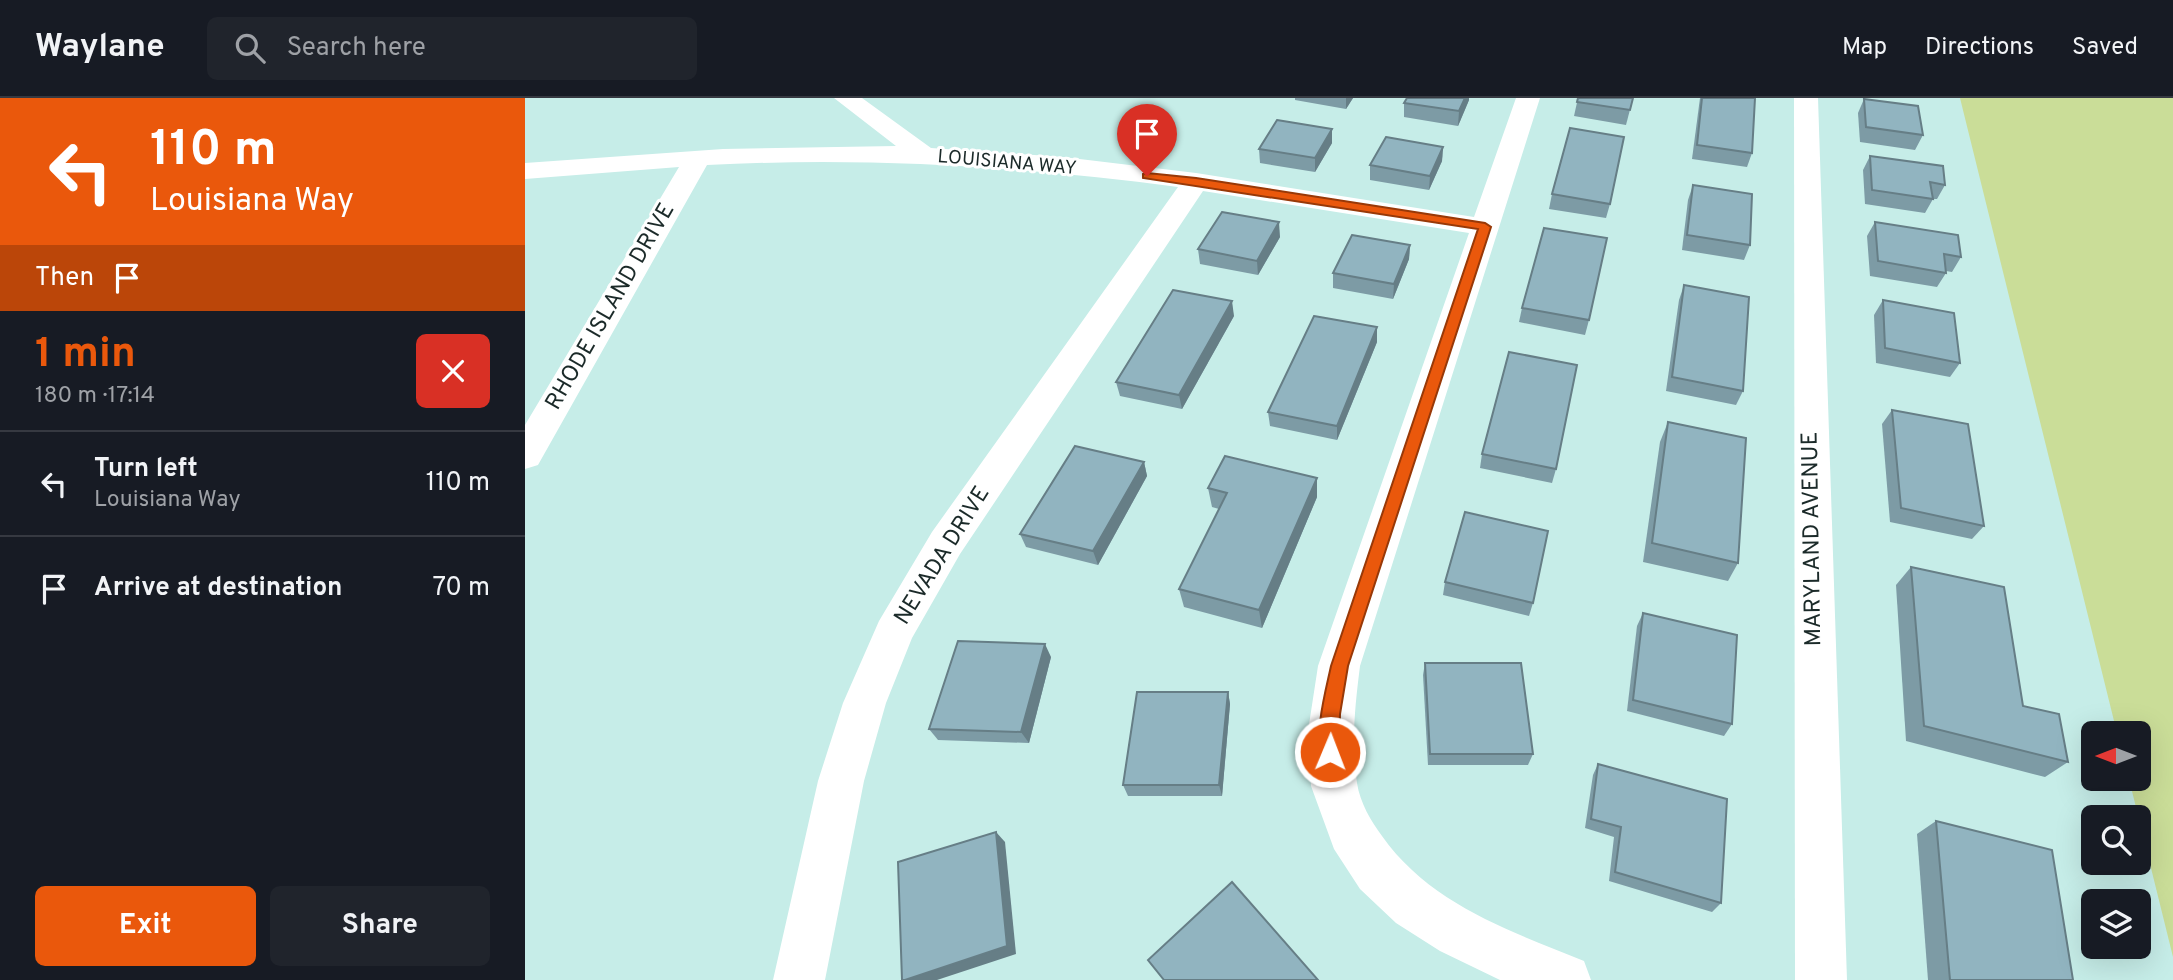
<!DOCTYPE html>
<html lang="en">
<head>
<meta charset="utf-8">
<style>
	body { margin:0; font-family:Overpass,sans-serif; background:#20242c; color:#f1f3f6; height:100vh; display:flex; flex-direction:column; font-size:26px; white-space:nowrap }
	* { box-sizing:border-box; margin:0 }
	p { font-size:23px; color:#9ea1a6 }
	.icon { flex:none; width:38px; height:38px; fill:none; stroke:currentColor; stroke-width:2; stroke-linecap:round; stroke-linejoin:round }
	.map { position:relative; flex:1; overflow:hidden }
	.panel { display:flex; flex-direction:column; background:#171b24; width:525px }
	.panel>* { flex:none }
	.hud { background:#ea580c; color:#fff; overflow:hidden }
	.needle { width:46px; rotate:270deg }
	.tools { position:absolute; left:1556px; top:623px; display:grid; gap:14px }
	.tools a { display:grid; place-items:center; width:70px; height:70px; border-radius:10px; background:#171b24; box-shadow:0 7px 28px #0002; font-size:35px }
	.pin { position:absolute; display:grid; place-items:center; width:60px; height:60px; color:#fff; margin:-72px -30px; border-radius:50% 50% 50% 0; rotate:-45deg; box-shadow:0 0 7px #0007 }
	.pin .icon { rotate:45deg }
	.me { position:absolute; width:77px; margin:-38px; rotate:1deg; stroke-linejoin:round; filter:drop-shadow(0 0 5px #0008) }
	.turn { display:flex; align-items:center; gap:24px; height:147px; padding:0 35px; font-size:32px }
	.turn .icon { width:91px; height:91px; stroke-width:2.5 }
	.turn b { display:block; font-size:49px; line-height:60px }
	.then { display:flex; align-items:center; height:66px; padding:0 35px; background:#0003; gap:14px; font-size:26px }
	.round { display:grid; place-items:center; flex:none; width:74px; height:74px; border-radius:10px; background:#20242c }
	.overview { display:flex; align-items:center; justify-content:space-between; height:119px; padding:0 35px }
	h1 { font-size:42px; font-weight:700; line-height:52px; color:#ea580c }
	.cta { display:flex; gap:14px; margin-top:auto; padding:14px 35px }
	.cta a { flex:1; height:80px; border-radius:10px; background:#ea580c; color:#fff; font-size:28px; font-weight:700; line-height:80px; text-align:center }
	.cta a+a { background:#20242c; color:#f1f3f6 }
	ul { padding:0; list-style:none }
	li { display:flex; align-items:center; gap:21px; height:105px; padding:0 35px; border-top:2px solid #363941 }
	li div { flex:1 }
	li b { display:block; font-size:26px }
	li em { font-style:normal }
	header { display:flex; align-items:center; gap:42px; box-sizing:border-box; height:98px; padding:0 35px; background:#171b24; border-bottom:2px solid #363941 }
	header strong { font-size:33px }
	nav { display:flex; gap:38px; margin-inline-start:auto; font-size:24px }
	.search { width:490px; height:63px; background:#20242c; display:flex; align-items:center; gap:18px; box-sizing:border-box; padding:0 24px; border-radius:10px; color:#9ea1a6; font-size:26px }
	main { display:flex; flex:1; min-height:0 }
	.map>svg:first-child { display:block }
	.green { fill:#cadd98 }
	.lines { fill:none; stroke-linecap:round; stroke-linejoin:round }
	.street { fill:#fff; fill-rule:evenodd }
	.wall { fill:#7d9ba5 }
	.shaded-wall { fill:#667e86 }
	.building { fill:#91b4c0; stroke:#667e86; stroke-width:2 }
	.route { fill:#ea580c; stroke:#983908; stroke-width:2 }
	.labels { text-anchor:middle; dominant-baseline:central; stroke-width:6; stroke-linejoin:round; paint-order:stroke }
	.far-street-label { font-size:19px; fill:#1b2a29; stroke:#fff }
	.street-label { font-size:23px; fill:#1b2a29; stroke:#fff }
</style>
</head>
<body>
<header>
<strong>Waylane</strong>
<div class="search"><svg class="icon" aria-label="search" viewBox="0 0 24 24"><circle cx="10" cy="10" r="6"/><path d="M15 15l6 6"/></svg>Search here</div>
<nav><a>Map</a><a>Directions</a><a>Saved</a></nav>
</header>
<main>
<section class="panel">
<div class="hud">
<div class="turn"><svg class="icon" aria-label="left" viewBox="0 0 24 24"><path d="M17 20v-9H6M10 6l-5 5 5 5"/></svg><div><b>110 m</b>Louisiana Way</div></div>
<div class="then">Then<svg class="icon" aria-label="arrive" viewBox="0 0 24 24"><path d="M6 21V4h12l-3 4 3 4H6"/></svg></div>
</div>
<div class="overview"><div><h1>1 min</h1><p>180 m · 17:14</p></div><a class="round" style="background:#d93025;color:#fff"><svg class="icon" aria-label="close" viewBox="0 0 24 24"><path d="M6 6l12 12M18 6L6 18"/></svg></a></div>
<ul>
<li><svg class="icon" aria-label="left" viewBox="0 0 24 24"><path d="M17 20v-9H6M10 6l-5 5 5 5"/></svg><div><b>Turn left</b><p>Louisiana Way</p></div><em>110 m</em></li>
<li><svg class="icon" aria-label="arrive" viewBox="0 0 24 24"><path d="M6 21V4h12l-3 4 3 4H6"/></svg><div><b>Arrive at destination</b></div><em>70 m</em></li>
</ul>
<div class="cta"><a>Exit</a><a>Share</a></div>
</section>
<div class="map">
<svg width="1648" height="882" viewBox="0 0 1648 882">
	<rect width="100%" height="100%" fill="#c6ede8"/>
	<path class="green" d="M1435,0H1648V859L1604,681H1614V635H1592Z"/>
	<g class="lines">
		<g class="street">
			<path d="M309,0H337L406,50L538,59L671,75L949,119L991,0H1015L835,568C830,608 826,645 832,685C835,705 846,723 857,738C905,806 985,833 1059,863L1066,882H975L915,853L871,825L835,791L809,751L786,688L783,633L793,568L944,135L678,93L435,456L387,540L361,605L339,683L300,882H248L293,683L318,605L354,523L407,434L653,89C496,68 340,59 182,67L13,367L0,371V327L154,69L0,81V65L198,51L371,48Z"/>
			<path d="M1269,0H1293L1322,882H1270Z"/>
		</g>
	</g>
	<g class="wall">
		<path d="M770,0H828L821,11L770,2Z"/>
		<path d="M1053,0H1108L1101,27L1049,18Z"/>
		<path d="M1175,0H1230L1227,55L1222,69L1167,61Z"/>
		<path d="M1339,1L1398,37L1390,52L1335,44L1333,15Z"/>
		<path d="M944,2L933,28L879,19V5Z"/>
		<path d="M807,31V45L790,74L735,65L734,51Z"/>
		<path d="M918,49L917,63L904,92L845,82V67Z"/>
		<path d="M1345,58L1420,87L1412,101H1408L1400,115L1340,106L1338,72Z"/>
		<path d="M1168,87L1225,147L1219,162L1157,152L1163,102Z"/>
		<path d="M1027,96L1085,106L1081,120L1024,111Z"/>
		<path d="M1350,124L1436,159L1427,174L1421,173V175L1412,189L1345,178L1342,138Z"/>
		<path d="M755,139L733,177L675,166L673,151Z"/>
		<path d="M885,147L884,161L868,201L808,190V175Z"/>
		<path d="M1159,187L1218,293L1211,307L1141,293L1154,202Z"/>
		<path d="M1358,202L1435,265L1425,279L1351,265L1349,217Z"/>
		<path d="M997,210L1064,222L1060,237L994,224Z"/>
		<path d="M709,218L657,311L595,298L591,284Z"/>
		<path d="M852,229V244L812,342L745,328L743,314Z"/>
		<path d="M1367,312L1459,428L1447,441L1365,424L1357,326Z"/>
		<path d="M1143,324L1213,465L1203,483L1118,464L1135,344Z"/>
		<path d="M957,356L1031,371L1027,385L955,370Z"/>
		<path d="M619,364L622,378L573,467L501,449L495,436Z"/>
		<path d="M683,390L792,399L737,530L659,509L654,491L694,411L687,409Z"/>
		<path d="M1386,469L1543,664L1520,679L1381,643L1371,487Z"/>
		<path d="M920,484L1008,505L1004,518L918,497Z"/>
		<path d="M1118,515L1207,626L1199,638L1102,613L1112,528Z"/>
		<path d="M526,559L504,645L413,642L404,631Z"/>
		<path d="M900,565L1008,656L1003,667H903L898,577Z"/>
		<path d="M703,594L705,606L697,698H603L598,687Z"/>
		<path d="M1073,666L1196,805L1187,814L1084,783L1089,739L1060,730L1068,677Z"/>
		<path d="M1411,723L1548,882H1403L1392,736Z"/>
	</g>
	<g class="shaded-wall">
		<path d="M821,0H828L821,11Z"/>
		<path d="M940,0H944V2L933,28L934,13Z"/>
		<path d="M807,31V45L790,74V60Z"/>
		<path d="M918,49L917,63L904,92L905,78Z"/>
		<path d="M754,124L755,139L733,177L732,163Z"/>
		<path d="M885,147L884,161L868,201L869,186Z"/>
		<path d="M707,203L709,218L657,311L654,297Z"/>
		<path d="M852,229V244L812,342V328Z"/>
		<path d="M619,364L622,378L573,467L568,453Z"/>
		<path d="M792,380V399L737,530L734,512Z"/>
		<path d="M520,546L526,559L504,645L496,634Z"/>
		<path d="M703,594L705,606L697,698L694,687Z"/>
		<path d="M471,734L480,744L491,856L412,882H380Z"/>
	</g>
	<g class="building">
		<path d="M882,0H940L934,13L879,5Z"/>
		<path d="M1053,0H1108L1105,12L1052,4Z"/>
		<path d="M1177,0H1230L1227,55L1172,47Z"/>
		<path d="M1339,1L1393,8L1398,37L1341,29Z"/>
		<path d="M752,22L807,31L790,60L734,51Z"/>
		<path d="M1045,30L1099,39L1085,106L1027,96Z"/>
		<path d="M861,39L918,49L905,78L845,67Z"/>
		<path d="M1345,58L1418,68L1420,87L1405,84L1408,101L1347,92Z"/>
		<path d="M1168,87L1227,96L1225,147L1162,137Z"/>
		<path d="M697,114L754,124L732,163L673,151Z"/>
		<path d="M1350,124L1433,137L1436,159L1419,156L1421,175L1353,163Z"/>
		<path d="M1019,130L1082,140L1064,222L997,210Z"/>
		<path d="M827,137L885,147L869,186L808,175Z"/>
		<path d="M1159,187L1224,199L1218,293L1147,279Z"/>
		<path d="M648,192L707,203L654,297L591,284Z"/>
		<path d="M1358,202L1429,215L1435,265L1360,250Z"/>
		<path d="M789,218L852,229L812,328L743,314Z"/>
		<path d="M984,254L1052,267L1031,371L957,356Z"/>
		<path d="M1367,312L1443,326L1459,428L1376,410Z"/>
		<path d="M1143,324L1221,340L1213,465L1127,445Z"/>
		<path d="M550,348L619,364L568,453L495,436Z"/>
		<path d="M700,358L792,380L734,512L654,491L702,395L683,390Z"/>
		<path d="M940,414L1023,433L1008,505L920,484Z"/>
		<path d="M1386,469L1479,489L1498,608L1534,616L1543,664L1399,628Z"/>
		<path d="M1118,515L1212,537L1207,626L1108,602Z"/>
		<path d="M433,543L520,546L496,634L404,631Z"/>
		<path d="M900,565H996L1008,656H905Z"/>
		<path d="M612,594H703L694,687H598Z"/>
		<path d="M1073,666L1202,701L1196,805L1090,774L1096,729L1066,721Z"/>
		<path d="M1411,723L1527,752L1548,882H1425Z"/>
		<path d="M471,734L482,848L380,882H377L373,764Z"/>
		<path d="M707,784L793,882H639L623,862Z"/>
	</g>
	<path class="route" d="M622,75L671,80L960,125L966,129L823,568L815,616L814,654L812,661L805,663L798,661C788,637 801,592 806,568L953,131L618,80V76Z"/>
	<g class="labels">
		<g class="far-street-label">
			<text transform="translate(482 65) rotate(5)">LOUISIANA WAY</text>
		</g>
		<g class="street-label">
			<text transform="translate(86 209) rotate(-60)">RHODE ISLAND DRIVE</text>
			<text transform="translate(1288 441) rotate(-91)">MARYLAND AVENUE</text>
			<text transform="translate(418 458) rotate(-58)">NEVADA DRIVE</text>
		</g>
	</g>
</svg>
<div class="tools">
<a><svg class="needle" viewBox="-14 -14 28 28"><path d="M0-13l5 13h-10z" fill="#e53935"/><path d="M0 13l5-13h-10z" fill="#9ea1a6"/></svg></a>
<a><svg class="icon" aria-label="search" viewBox="0 0 24 24"><circle cx="10" cy="10" r="6"/><path d="M15 15l6 6"/></svg></a>
<a><svg class="icon" aria-label="layers" viewBox="0 0 24 24"><path d="M12 4l9 5-9 5-9-5zM3 14l9 5 9-5"/></svg></a>
</div>
<div class="pin" style="left:622px;top:78px;background:#d93025"><svg class="icon" aria-label="arrive" viewBox="0 0 24 24"><path d="M6 21V4h12l-3 4 3 4H6"/></svg></div>
<svg class="me" style="left:805px;top:654px" viewBox="-20 -20 40 40"><circle r="17" fill="#ea580c" stroke="#fff" stroke-width="3"/><path d="M0-11L8 9 0 5-8 9z" fill="#fff"/></svg>
</div>
</main>
</body>
</html>
